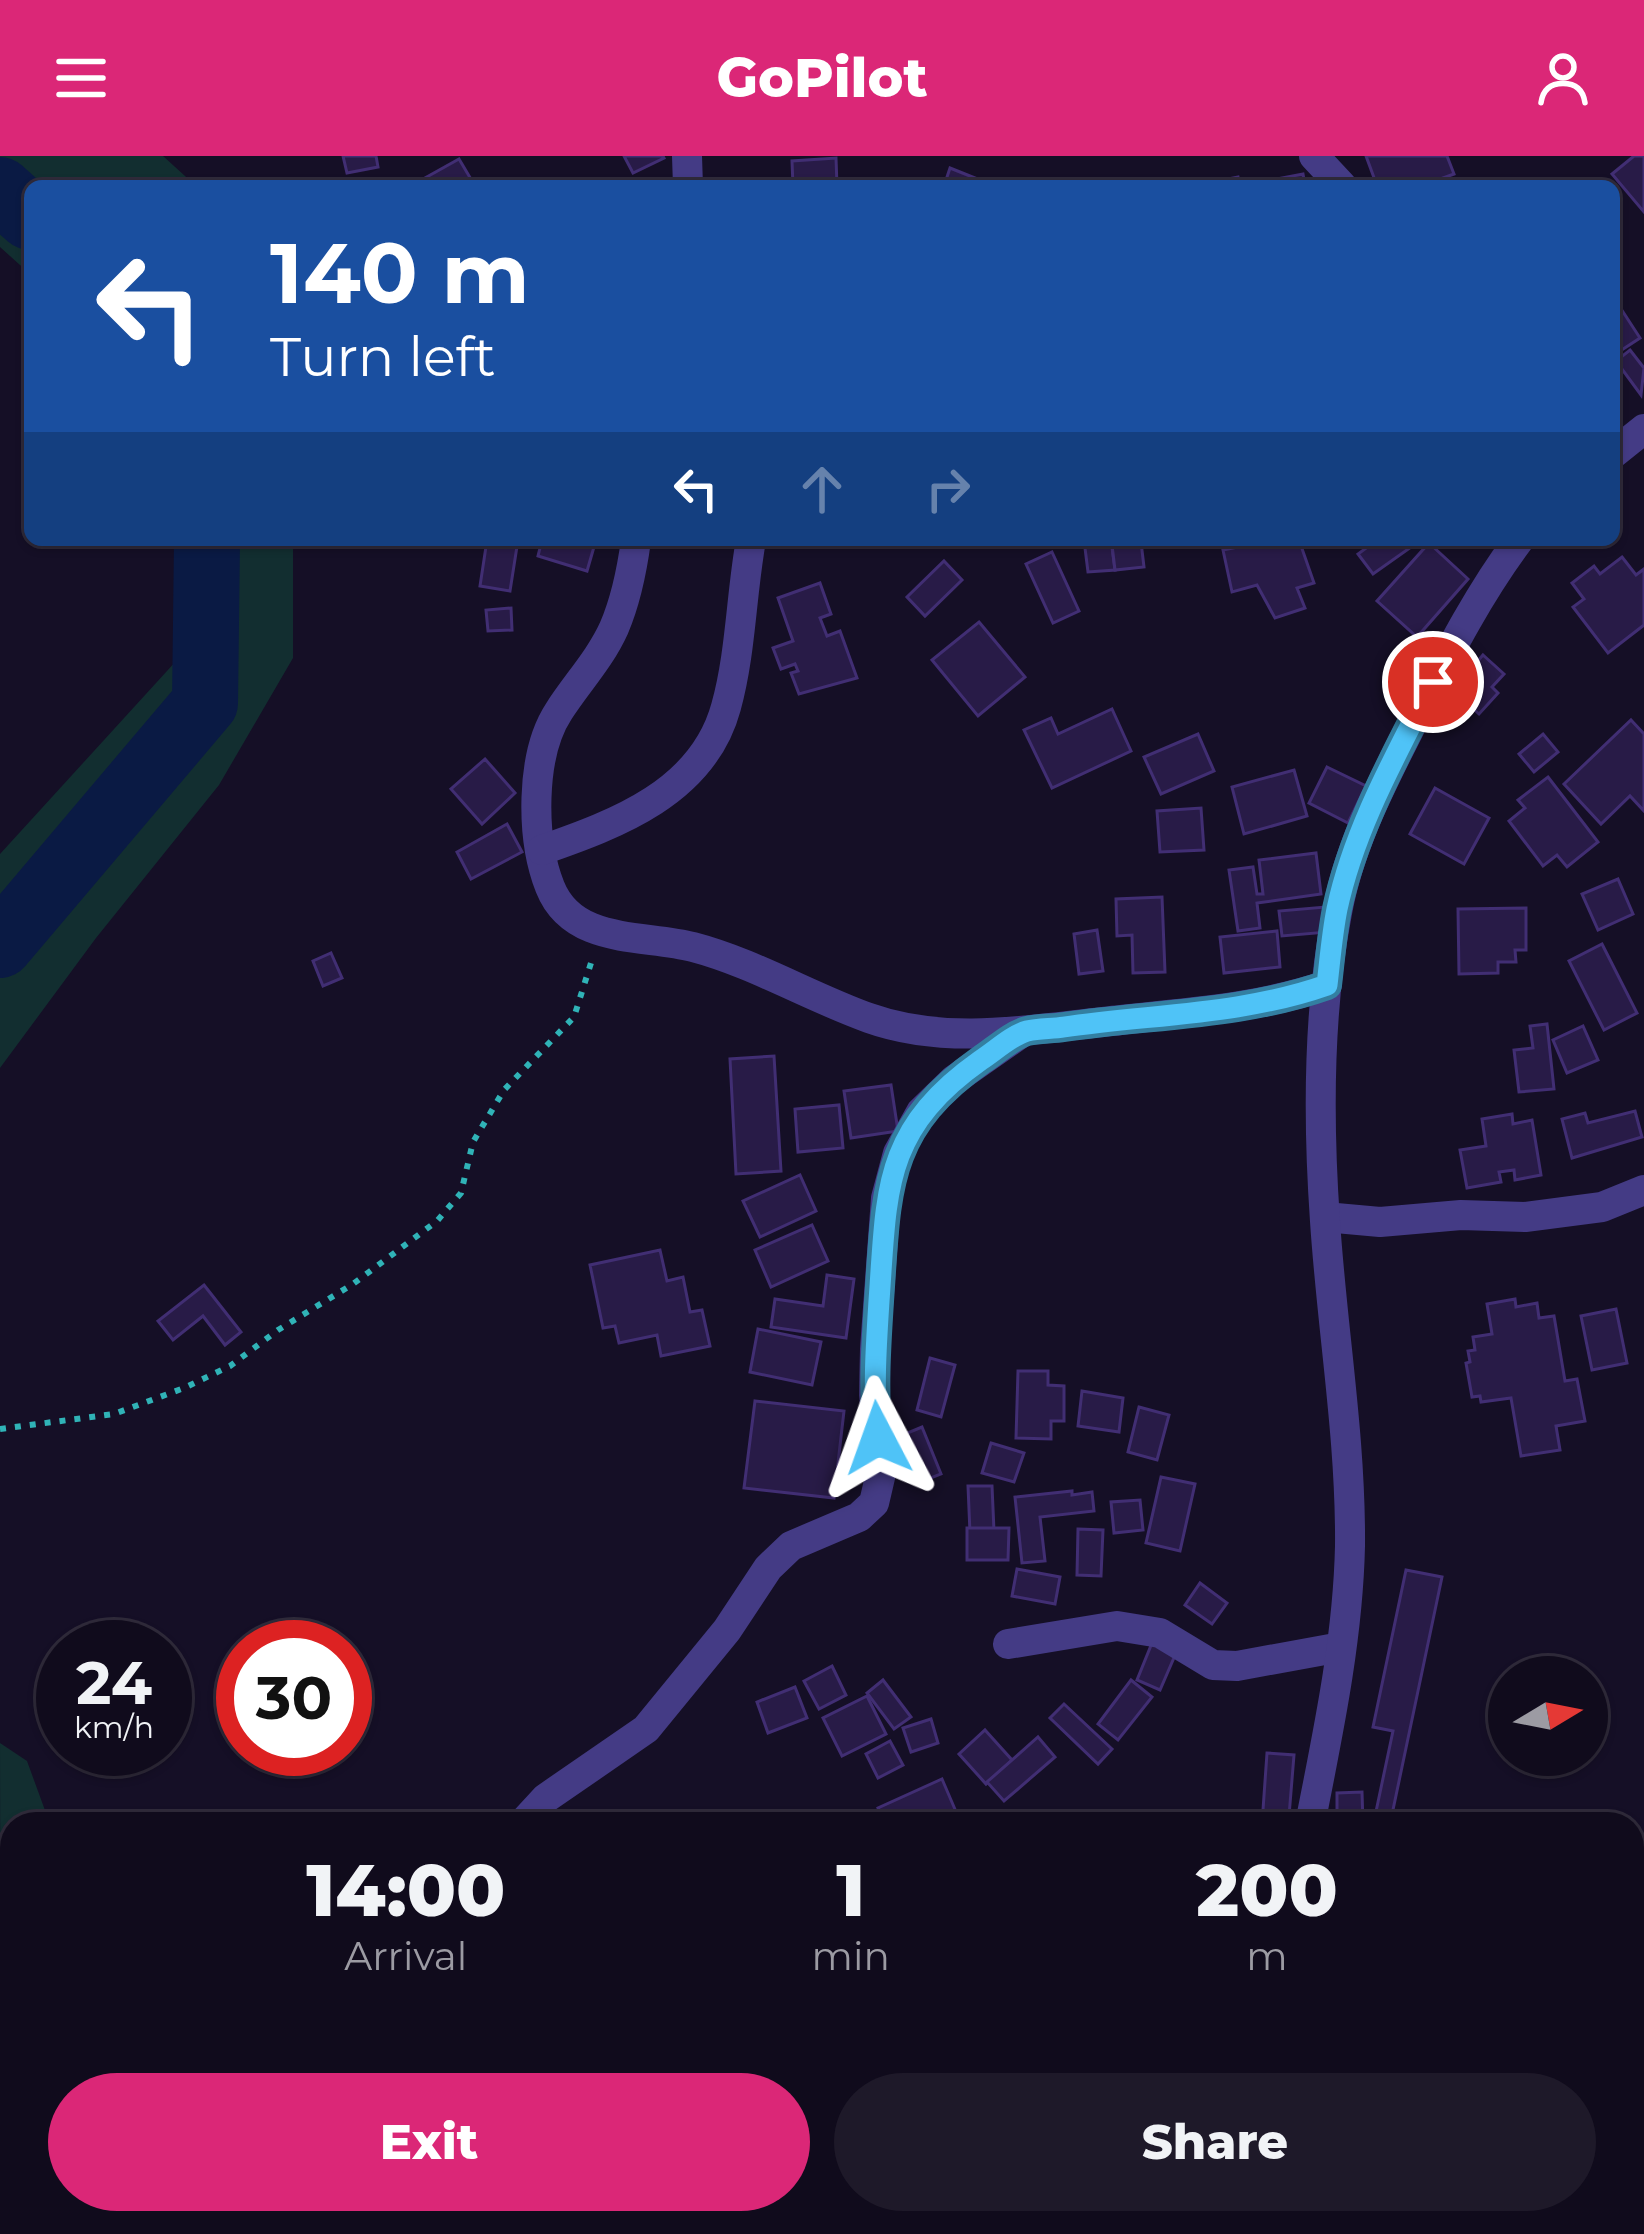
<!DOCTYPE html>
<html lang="en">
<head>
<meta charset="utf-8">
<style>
	body { margin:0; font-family:Montserrat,sans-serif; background:#1e1929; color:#f1f3f6; height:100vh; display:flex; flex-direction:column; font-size:45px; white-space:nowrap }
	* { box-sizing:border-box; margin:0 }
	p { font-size:39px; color:#9c9ba3 }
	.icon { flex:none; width:66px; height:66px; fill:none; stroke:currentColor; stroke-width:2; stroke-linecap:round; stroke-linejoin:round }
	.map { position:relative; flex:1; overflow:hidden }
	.side { position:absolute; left:0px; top:1656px; width:1644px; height:423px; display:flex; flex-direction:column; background:#100b1c; border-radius:36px 36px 0 0; box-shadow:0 3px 9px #0004,0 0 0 3px #302b3b }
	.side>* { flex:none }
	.banner { position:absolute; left:24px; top:24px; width:1596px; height:366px; border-radius:18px; box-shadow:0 3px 9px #0004,0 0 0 3px #302b3b; background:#1a4fa0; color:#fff; overflow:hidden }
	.needle { width:78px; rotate:80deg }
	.fabs { position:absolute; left:1488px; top:1500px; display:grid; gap:24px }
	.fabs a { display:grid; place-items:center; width:120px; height:120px; border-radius:50%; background:#100b1c; box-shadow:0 3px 9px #0004,0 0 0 3px #302b3b; font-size:60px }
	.speed { position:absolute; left:36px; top:1464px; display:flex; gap:24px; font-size:60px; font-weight:700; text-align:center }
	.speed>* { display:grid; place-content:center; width:156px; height:156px; border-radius:50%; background:#100b1c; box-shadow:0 3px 9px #0004,0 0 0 3px #302b3b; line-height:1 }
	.speed small { font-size:30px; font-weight:400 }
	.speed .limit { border:18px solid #d22; background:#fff; color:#111 }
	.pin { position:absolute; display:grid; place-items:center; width:102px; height:102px; color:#fff; margin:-51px; border:6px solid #fff; border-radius:50%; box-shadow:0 3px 12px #0007 }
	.me { position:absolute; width:132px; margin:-66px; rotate:356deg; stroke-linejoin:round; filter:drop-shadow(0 0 9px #0008) }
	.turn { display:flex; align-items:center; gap:42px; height:252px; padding:0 48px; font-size:54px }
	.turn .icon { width:156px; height:156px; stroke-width:2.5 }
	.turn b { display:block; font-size:84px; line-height:102px }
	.lanes { display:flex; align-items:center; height:114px; padding:0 48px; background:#0003; justify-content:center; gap:60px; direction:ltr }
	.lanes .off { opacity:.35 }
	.eta { display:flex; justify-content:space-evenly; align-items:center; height:204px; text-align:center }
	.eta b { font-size:72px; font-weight:800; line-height:84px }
	.button { display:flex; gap:24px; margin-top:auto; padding:24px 48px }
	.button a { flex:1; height:138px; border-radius:72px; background:#db2777; color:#fff; font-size:48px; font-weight:800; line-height:138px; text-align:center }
	.button a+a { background:#1e1929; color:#f1f3f6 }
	header { display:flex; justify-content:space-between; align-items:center; height:156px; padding:0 48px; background:#db2777; color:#fff; font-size:54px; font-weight:800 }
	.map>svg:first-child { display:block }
	.green { fill:#122e30 }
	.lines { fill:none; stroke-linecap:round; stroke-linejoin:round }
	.river { stroke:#0a1a44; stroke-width:66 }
	.building { fill:#281b47; stroke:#412e73; stroke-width:3 }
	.path { stroke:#30b3b7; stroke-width:6; stroke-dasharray:6 9; stroke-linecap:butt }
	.minor { stroke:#443b85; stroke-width:30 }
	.route-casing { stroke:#337fa1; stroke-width:30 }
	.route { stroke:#4fc3f7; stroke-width:21 }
</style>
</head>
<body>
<header><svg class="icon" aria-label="menu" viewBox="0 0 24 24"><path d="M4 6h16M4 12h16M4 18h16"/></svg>GoPilot<svg class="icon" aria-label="person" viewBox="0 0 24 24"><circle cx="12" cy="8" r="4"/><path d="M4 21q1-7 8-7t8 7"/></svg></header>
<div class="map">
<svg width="1644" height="2078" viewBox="0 0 1644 2078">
	<rect width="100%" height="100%" fill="#150f26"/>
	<g class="green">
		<path d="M0,0H163L196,30H30V118L0,91Z"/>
		<path d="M182,384H293V502L219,629L96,782L0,912V698L177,504Z"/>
		<path d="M0,1587L27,1605L50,1668H12V2056L1,2078Z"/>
	</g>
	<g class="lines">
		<g class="river">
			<path d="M0,34L30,61"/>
			<path d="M0,789L205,547L207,384"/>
			<path d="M0,1763L12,1799"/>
			<path d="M0,1903L12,1886"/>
		</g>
	</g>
	<g class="building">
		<path d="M343,0H376L378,11L347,17Z"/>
		<path d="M624,0H663L664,2L633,17Z"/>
		<path d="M1366,0H1447L1454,18L1421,30H1387L1385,24L1376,27Z"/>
		<path d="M1634,0H1644V56L1612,18Z"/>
		<path d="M836,2L837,30H793L792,5Z"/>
		<path d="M459,3L475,30H418L416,27Z"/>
		<path d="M950,12L985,26L984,30H944Z"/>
		<path d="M1303,18L1305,30H1208V27L1238,21L1240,30Z"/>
		<path d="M1614,142L1640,182L1614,199Z"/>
		<path d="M1630,194L1644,212L1641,239L1616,205Z"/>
		<path d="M487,384H518L510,435L480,430Z"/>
		<path d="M542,384H596L587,415L538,400Z"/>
		<path d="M1084,384H1111L1115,414L1088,416Z"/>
		<path d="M1273,384H1299L1314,427L1297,432L1305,452L1275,462L1257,429L1232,436L1223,394Z"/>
		<path d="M1377,384H1421L1373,418L1358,398Z"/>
		<path d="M1141,386L1144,411L1115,414L1112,389Z"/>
		<path d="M1429,387L1468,423L1417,481L1377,445Z"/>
		<path d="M1052,396L1079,455L1053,467L1026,408Z"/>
		<path d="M1622,401L1636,419L1644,413V469L1608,497L1573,451L1584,443L1572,427L1594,410L1600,418Z"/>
		<path d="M944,405L962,424L925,460L907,441Z"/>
		<path d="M820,427L831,458L820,462L827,480L840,475L857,522L799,538L791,517L798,515L795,508L781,513L773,492L793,485L778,442Z"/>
		<path d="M511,452L512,474L488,475L486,454Z"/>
		<path d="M979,466L1025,521L978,560L932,504Z"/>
		<path d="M1483,499L1504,518L1492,531L1498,537L1479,558L1460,541L1477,522L1469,515Z"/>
		<path d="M1112,553L1131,595L1052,632L1024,574L1051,562L1058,578Z"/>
		<path d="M1631,564L1644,578V655L1630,640L1601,668L1564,628Z"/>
		<path d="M1198,578L1214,615L1161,638L1144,601Z"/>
		<path d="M1543,578L1558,596L1534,616L1519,598Z"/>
		<path d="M485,603L515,637L482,668L451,633Z"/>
		<path d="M1327,611L1366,630L1348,667L1309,647Z"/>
		<path d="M1294,614L1307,660L1244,678L1232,631Z"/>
		<path d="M1548,621L1598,686L1567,711L1557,699L1543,710L1509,665L1525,652L1518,644Z"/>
		<path d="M1435,632L1489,662L1464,708L1410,678Z"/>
		<path d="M1201,652L1204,694L1160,696L1157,655Z"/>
		<path d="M507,668L522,696L471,723L457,696Z"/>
		<path d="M1316,697L1321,738L1257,747L1260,772L1238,775L1229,714L1253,711L1257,738H1263L1259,704Z"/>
		<path d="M1618,723L1633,758L1598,774L1582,738Z"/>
		<path d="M1162,741L1165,816L1133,817L1132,779L1117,780L1116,743Z"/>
		<path d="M1325,751L1328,776L1282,780L1279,755Z"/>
		<path d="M1526,752V794H1515L1516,806H1498V817L1459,818L1458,753Z"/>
		<path d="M1097,774L1103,815L1079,818L1074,778Z"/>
		<path d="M1277,775L1280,811L1224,817L1220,781Z"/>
		<path d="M1602,788L1637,857L1604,874L1569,805Z"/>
		<path d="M331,797L342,822L323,830L313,805Z"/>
		<path d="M1547,868L1554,933L1519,936L1514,894L1533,892L1530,870Z"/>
		<path d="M1583,870L1598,904L1567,917L1553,884Z"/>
		<path d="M774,900L781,1015L736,1018L730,903Z"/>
		<path d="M891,929L898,975L851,982L844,935Z"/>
		<path d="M839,949L843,992L798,996L795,953Z"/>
		<path d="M1635,955L1642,981L1572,1002L1562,963L1585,957L1588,967Z"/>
		<path d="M1512,958L1513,968L1532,964L1541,1019L1515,1024L1514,1014L1499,1016L1501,1026L1467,1032L1460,994L1486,990L1482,963Z"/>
		<path d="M800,1019L816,1055L760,1081L743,1045Z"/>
		<path d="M812,1069L828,1105L771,1131L755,1094Z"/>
		<path d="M660,1094L667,1125L683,1121L690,1156L702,1154L710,1190L661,1200L657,1179L619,1187L615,1170L603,1172L590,1109Z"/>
		<path d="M827,1119L854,1123L846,1182L771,1171L775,1143L823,1150Z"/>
		<path d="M204,1129L241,1176L225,1189L203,1160L173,1184L158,1165Z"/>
		<path d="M1515,1143L1516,1151L1537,1147L1539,1162L1554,1160L1565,1225L1577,1223L1585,1265L1556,1270L1560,1294L1521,1300L1511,1242L1481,1246L1480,1240L1472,1241L1466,1207L1470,1206L1468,1195L1475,1194L1473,1181L1492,1178L1487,1148Z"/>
		<path d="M1616,1153L1627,1207L1592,1214L1581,1160Z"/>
		<path d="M758,1173L821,1186L812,1229L750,1216Z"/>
		<path d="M930,1202L955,1209L941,1261L917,1254Z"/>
		<path d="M1018,1215H1048V1229L1064,1230V1265H1051V1283L1016,1282Z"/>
		<path d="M1082,1235L1123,1242L1119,1276L1078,1270Z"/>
		<path d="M755,1245L844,1255L834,1342L744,1332Z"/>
		<path d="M1139,1251L1169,1259L1157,1304L1128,1296Z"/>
		<path d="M922,1271L941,1318L918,1327L900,1280Z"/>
		<path d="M991,1287L1024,1297L1014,1326L982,1317Z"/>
		<path d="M1161,1321L1195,1328L1180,1395L1146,1387Z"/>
		<path d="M968,1330H992L994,1375L970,1377Z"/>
		<path d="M1072,1335V1339L1092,1336L1094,1355L1040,1361L1045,1405L1022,1407L1015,1341Z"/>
		<path d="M1140,1344L1143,1374L1114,1377L1111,1346Z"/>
		<path d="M967,1372H1009L1008,1404H967Z"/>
		<path d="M1078,1373L1103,1374L1101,1420L1077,1419Z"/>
		<path d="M1017,1413L1060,1421L1055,1448L1012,1440Z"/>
		<path d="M1406,1414L1442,1421L1390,1668L1374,1665L1393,1575L1373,1571Z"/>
		<path d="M1200,1427L1227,1447L1212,1468L1185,1449Z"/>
		<path d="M1152,1487L1176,1497L1160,1534L1137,1524Z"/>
		<path d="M832,1510L846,1539L819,1553L804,1525Z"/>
		<path d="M883,1524L911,1561L894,1573L867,1537Z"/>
		<path d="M1131,1524L1152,1541L1118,1584L1098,1568Z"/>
		<path d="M795,1531L807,1562L768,1577L757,1546Z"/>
		<path d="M867,1540L886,1578L842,1600L823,1562Z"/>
		<path d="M1064,1548L1112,1593L1098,1608L1050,1562Z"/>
		<path d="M931,1563L938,1587L911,1596L903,1572Z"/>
		<path d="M985,1574L1012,1604L986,1628L959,1598Z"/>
		<path d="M1038,1581L1055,1601L1004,1645L987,1626Z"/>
		<path d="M890,1585L903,1609L878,1622L866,1598Z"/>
		<path d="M1267,1597L1294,1599L1289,1660H1281V1668H1262Z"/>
		<path d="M942,1623L960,1665L885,1668L878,1652Z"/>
		<path d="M1362,1636L1363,1668H1329L1328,1658L1337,1657V1637Z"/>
		<path d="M135,2067H169L168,2078H133Z"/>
		<path d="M348,2067H390L392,2078H351Z"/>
	</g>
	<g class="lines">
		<path class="path" d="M0,1273L114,1258L184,1232L230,1210L278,1174L353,1128L437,1065L461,1037L473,986L504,934L574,861L591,807"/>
		<g class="minor">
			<path d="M687,0L688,30"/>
			<path d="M1314,0L1342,30"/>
			<path d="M1614,297L1644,273"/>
			<path d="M636,384C632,414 626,444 614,472C600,503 577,527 559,555C530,599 531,683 550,731C573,789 643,778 693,791C754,807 810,841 869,862C950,891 1039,872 1121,864C1191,856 1260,852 1327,829"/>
			<path d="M542,694C617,668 703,636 726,551C741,497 741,439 751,384"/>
			<path d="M1325,1061L1380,1066L1461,1059L1525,1061L1602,1051L1644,1034"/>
			<path d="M1008,1488L1117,1470L1160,1477L1213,1509L1237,1510L1341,1491"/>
			<path d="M522,1668L546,1642L646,1573L727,1474L768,1412L791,1390L859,1361L874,1347L881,1317L874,1239L875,1193L886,1042L898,997L921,956L954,924L1024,875"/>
			<path d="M1310,1668C1328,1577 1348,1483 1350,1390C1351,1281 1332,1173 1325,1065C1318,965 1318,855 1337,757C1349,689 1383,625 1414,564C1446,502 1477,440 1519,384"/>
			<path d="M1294,2067L1313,2070"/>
			<path d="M279,2078L297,2067"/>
			<path d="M1173,2078L1177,2067"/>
		</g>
	</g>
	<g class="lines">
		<defs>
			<path id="route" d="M878,1282C873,1235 876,1192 879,1145C887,1034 882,974 981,904C995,895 1012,879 1027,875C1039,872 1052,873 1064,871C1152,858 1242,859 1327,829C1330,804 1332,778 1337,753C1354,673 1396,599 1433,526"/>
		</defs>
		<use href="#route" class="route-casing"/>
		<use href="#route" class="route"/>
	</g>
</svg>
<div class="fabs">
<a><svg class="needle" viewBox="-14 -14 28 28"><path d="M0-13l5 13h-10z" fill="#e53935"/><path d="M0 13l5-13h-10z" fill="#9c9ba3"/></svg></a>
</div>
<div class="speed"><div>24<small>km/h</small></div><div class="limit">30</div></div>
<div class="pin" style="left:1433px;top:526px;background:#d93025"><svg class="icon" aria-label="arrive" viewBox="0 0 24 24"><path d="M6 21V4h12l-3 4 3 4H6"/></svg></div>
<svg class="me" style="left:878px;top:1282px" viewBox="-20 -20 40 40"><path d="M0-17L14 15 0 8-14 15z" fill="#4fc3f7" stroke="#fff" stroke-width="4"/></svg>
<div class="banner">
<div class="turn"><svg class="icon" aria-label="left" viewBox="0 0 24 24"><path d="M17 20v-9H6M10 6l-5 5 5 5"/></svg><div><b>140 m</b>Turn left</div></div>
<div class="lanes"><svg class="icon" aria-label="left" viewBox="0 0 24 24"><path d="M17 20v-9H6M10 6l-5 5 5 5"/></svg><svg class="icon off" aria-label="ahead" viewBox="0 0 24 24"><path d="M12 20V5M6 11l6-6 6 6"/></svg><svg class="icon off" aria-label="right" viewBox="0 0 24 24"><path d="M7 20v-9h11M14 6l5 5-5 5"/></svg></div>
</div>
<section class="side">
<div class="eta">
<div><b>14:00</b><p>Arrival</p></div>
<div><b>1</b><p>min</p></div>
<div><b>200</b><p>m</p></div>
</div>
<div class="button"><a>Exit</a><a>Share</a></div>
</section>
</div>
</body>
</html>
